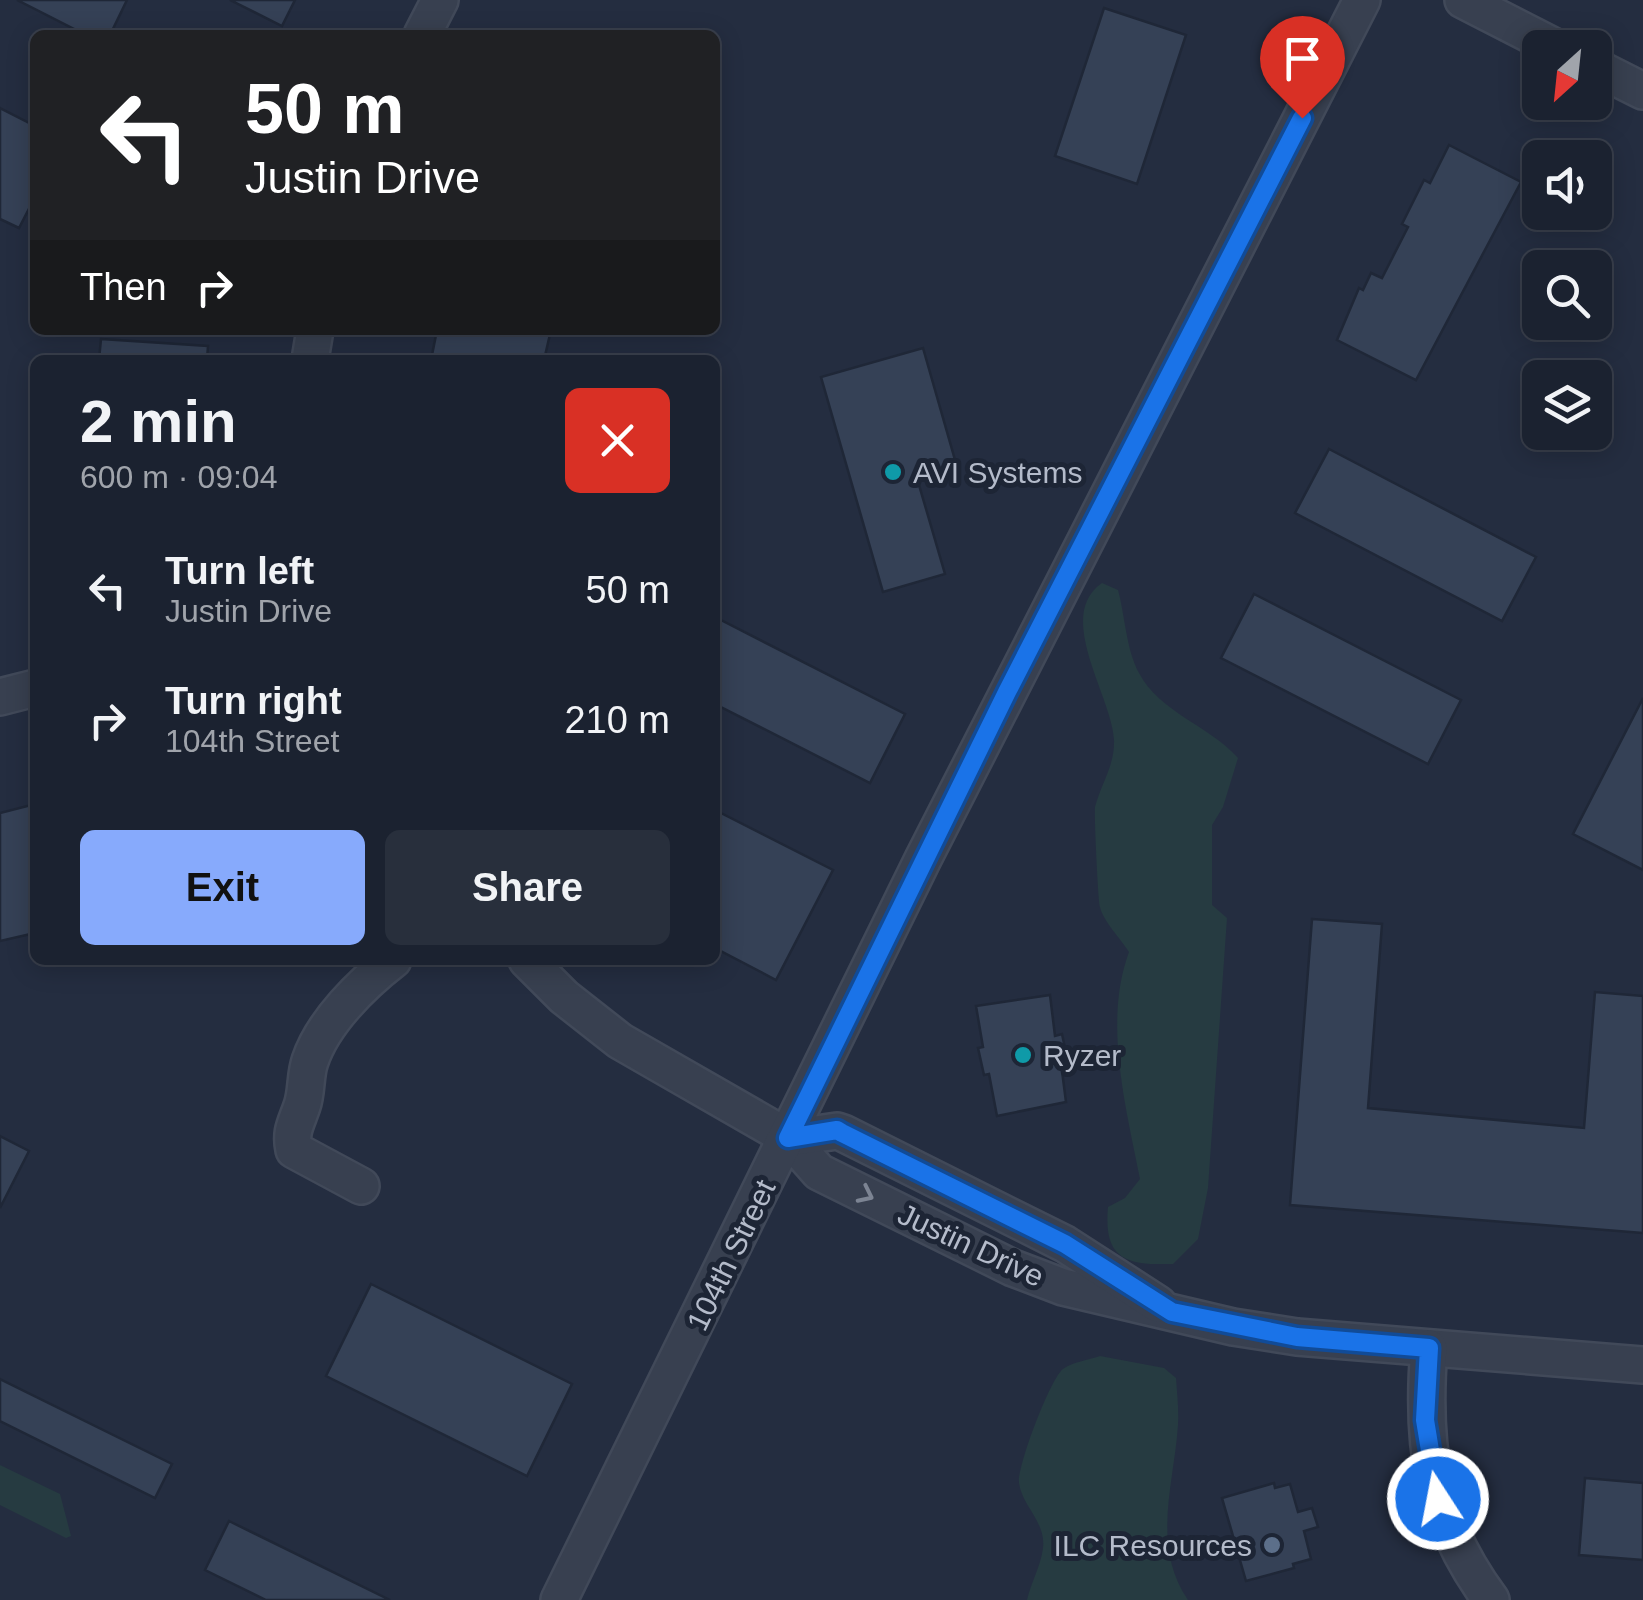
<!DOCTYPE html>
<html lang="en">
<head>
<meta charset="utf-8">
<style>
	body { margin:0; font-family:Helvetica,sans-serif; background:#282f3c; color:#f1f3f6; height:100vh; display:flex; flex-direction:column; font-size:38px; white-space:nowrap }
	* { box-sizing:border-box; margin:0 }
	p { font-size:32px; color:#a0a4ab }
	.icon { flex:none; width:55px; height:55px; fill:none; stroke:currentColor; stroke-width:2; stroke-linecap:round; stroke-linejoin:round }
	.map { position:relative; flex:1; overflow:hidden }
	.drawer { position:absolute; left:30px; top:355px; width:690px; height:610px; display:flex; flex-direction:column; background:#1b2230; border-radius:15px; box-shadow:0 5px 25px #0003,0 0 0 2px #393f4c }
	.drawer>* { flex:none }
	.hud { position:absolute; left:30px; top:30px; width:690px; height:305px; border-radius:15px; box-shadow:0 5px 25px #0003,0 0 0 2px #393f4c; background:#202124; color:#fff; overflow:hidden }
	.needle { width:65px; rotate:207deg }
	.controls { position:absolute; left:1522px; top:30px; display:grid; gap:20px }
	.controls a { display:grid; place-items:center; width:90px; height:90px; border-radius:15px; background:#1b2230; box-shadow:0 5px 25px #0003,0 0 0 2px #393f4c; font-size:50px }
	.pin { position:absolute; display:grid; place-items:center; width:85px; height:85px; color:#fff; margin:-102px -42px; border-radius:50% 50% 50% 0; rotate:-45deg; box-shadow:0 0 10px #0007 }
	.pin .icon { rotate:45deg }
	.me { position:absolute; width:110px; margin:-55px; rotate:349deg; stroke-linejoin:round; filter:drop-shadow(0 0 8px #0008) }
	.turn { display:flex; align-items:center; gap:35px; height:210px; padding:0 50px; font-size:45px }
	.turn .icon { width:130px; height:130px; stroke-width:2.5 }
	.turn b { display:block; font-size:70px; line-height:85px }
	.then { display:flex; align-items:center; height:95px; padding:0 50px; background:#0003; gap:20px; font-size:38px }
	.round { display:grid; place-items:center; flex:none; width:105px; height:105px; border-radius:15px; background:#282f3c }
	.summary { display:flex; align-items:center; justify-content:space-between; height:170px; padding:0 50px }
	h1 { font-size:60px; font-weight:700; line-height:75px }
	.action { display:flex; gap:20px; margin-top:auto; padding:20px 50px }
	.action a { flex:1; height:115px; border-radius:15px; background:#87aafc; color:#111; font-size:40px; font-weight:700; line-height:115px; text-align:center }
	.action a+a { background:#282f3c; color:#f1f3f6 }
	ul { padding:0; list-style:none }
	li { display:flex; align-items:center; gap:30px; height:130px; padding:0 50px }
	li div { flex:1 }
	li b { display:block; font-size:38px }
	li em { font-style:normal }
	.map>svg:first-child { display:block }
	.green { fill:#263b41 }
	.building { fill:#354156; stroke:#1f2737; stroke-width:2.5 }
	.lines { fill:none; stroke-linecap:round; stroke-linejoin:round }
	.minor-casing { stroke:#414959; stroke-width:40 }
	.minor { stroke:#384050; stroke-width:35 }
	.oneway { stroke:#7c8493 }
	.route-casing { stroke:#114b97; stroke-width:25 }
	.route { stroke:#1a73e8; stroke-width:18 }
	.culture-dot { fill:#0f9aa8; stroke:#1d2535; stroke-width:4 }
	.service-dot { fill:#5c6f8a; stroke:#1d2535; stroke-width:4 }
	.labels { text-anchor:middle; dominant-baseline:central; stroke-width:10; stroke-linejoin:round; paint-order:stroke }
	.poi-label { font-size:30px; fill:#b4bbca; stroke:#1d2535; text-anchor:start }
	.street-label { font-size:30px; fill:#b4bbca; stroke:#1d2535 }
</style>
</head>
<body>
<div class="map">
<svg width="1643" height="1600" viewBox="0 0 1643 1600">
	<rect width="100%" height="100%" fill="#242d40"/>
	<g class="green">
		<path d="M1102,583L1118,590C1125,615 1126,649 1139,673C1159,712 1210,726 1238,758L1223,807L1212,825V905L1227,918L1208,1188L1198,1239L1173,1264C1128,1265 1103,1261 1108,1207L1125,1198L1140,1179C1126,1107 1103,1022 1129,952C1121,939 1103,921 1100,907C1098,898 1094,813 1095,807C1101,784 1115,765 1114,740C1112,696 1054,616 1102,583Z"/>
		<path d="M1100,1356L1164,1368L1176,1378C1177,1393 1179,1409 1178,1425C1174,1485 1151,1546 1188,1600H1027C1031,1583 1041,1565 1043,1548C1046,1522 1022,1506 1019,1483C1017,1467 1050,1379 1063,1369C1073,1362 1088,1360 1100,1356Z"/>
		<path d="M0,1465L60,1494L71,1536L66,1538L0,1505Z"/>
	</g>
	<g class="building">
		<path d="M17,0H127L110,35H86Z"/>
		<path d="M230,0H295L282,26Z"/>
		<path d="M1104,8L1186,35L1137,184L1055,156Z"/>
		<path d="M0,108L35,126V197L19,228L0,219Z"/>
		<path d="M1449,145L1521,182L1416,380L1337,340L1359,288L1363,290L1371,273L1382,278L1408,227L1402,224L1424,180L1430,183Z"/>
		<path d="M437,330H551L544,360H431Z"/>
		<path d="M101,339L208,346L207,360H99Z"/>
		<path d="M923,348L957,467L917,478L945,574L883,592L821,377Z"/>
		<path d="M1329,449L1536,557L1502,621L1295,513Z"/>
		<path d="M1254,594L1461,700L1428,764L1221,658Z"/>
		<path d="M715,617L905,714L870,783L715,704Z"/>
		<path d="M1643,698V870L1573,834Z"/>
		<path d="M35,804V933L0,941V813Z"/>
		<path d="M715,810L833,870L776,980L715,948Z"/>
		<path d="M1312,919L1382,924L1368,1108L1584,1128L1595,992L1643,996V1233L1290,1205Z"/>
		<path d="M1050,995L1055,1036L1062,1034L1068,1062L1061,1063L1066,1102L997,1116L989,1074L984,1075L978,1048L983,1047L976,1006Z"/>
		<path d="M0,1136L29,1151L0,1208Z"/>
		<path d="M371,1284L572,1384L527,1476L326,1376Z"/>
		<path d="M0,1379L172,1464L155,1498L0,1421Z"/>
		<path d="M1585,1478L1643,1483V1560L1579,1555Z"/>
		<path d="M1274,1483L1275,1488L1290,1484L1298,1512L1312,1508L1318,1527L1304,1531L1311,1559L1293,1564L1294,1568L1246,1581L1222,1498Z"/>
		<path d="M229,1521L390,1600H266L205,1570Z"/>
	</g>
	<g class="lines">
		<defs>
			<g id="minor">
				<path d="M1463,0L1557,48"/>
				<path d="M422,35L440,0"/>
				<path d="M1595,67L1643,91"/>
				<path d="M310,360L315,330"/>
				<path d="M0,697L35,688"/>
				<path d="M527,960L564,997L620,1041L789,1138L819,1172L1013,1268L1063,1287L1233,1327L1297,1337L1643,1365"/>
				<path d="M789,1138L837,1131L843,1133L1065,1244L1158,1304"/>
				<path d="M361,1186L294,1150C290,1131 296,1124 302,1106C307,1092 305,1075 310,1061C323,1022 362,984 393,960"/>
				<path d="M1429,1348C1421,1446 1431,1519 1491,1600"/>
				<path d="M559,1600L923,859L1362,0"/>
			</g>
		</defs>
		<use href="#minor" class="minor-casing"/>
		<use href="#minor" class="minor"/>
	</g>
	<defs><path id="oneway-chevron" d="M-2-3.5L2.5 0L-2 3.5" fill="none" stroke-width="1.6" stroke-linecap="round" stroke-linejoin="round" transform="scale(2.5)"/></defs>
	<use class="oneway" href="#oneway-chevron" transform="translate(866 1195) rotate(26)"/>
	<g class="lines">
		<defs>
			<path id="route" d="M1302,118L1007,692L788,1138L837,1130L842,1133L1065,1244L1172,1312L1297,1337L1429,1348L1425,1420L1438,1499"/>
		</defs>
		<use href="#route" class="route-casing"/>
		<use href="#route" class="route"/>
	</g>
	<g class="culture-dot">
		<circle cx="893" cy="472" r="10"/>
		<circle cx="1023" cy="1055" r="10"/>
	</g>
	<circle class="service-dot" cx="1272" cy="1545" r="10"/>
	<g class="labels">
		<g class="poi-label">
			<text x="913" y="472">AVI Systems</text>
			<text x="1043" y="1055">Ryzer</text>
			<text x="1252" y="1545" text-anchor="end">ILC Resources</text>
		</g>
		<g class="street-label">
			<text transform="translate(971 1245) rotate(25)">Justin Drive</text>
			<text transform="translate(731 1255) rotate(-64)">104th Street</text>
		</g>
	</g>
</svg>
<div class="controls">
<a><svg class="needle" viewBox="-14 -14 28 28"><path d="M0-13l5 13h-10z" fill="#e53935"/><path d="M0 13l5-13h-10z" fill="#a0a4ab"/></svg></a>
<a><svg class="icon" aria-label="sound" viewBox="0 0 24 24"><path d="M4 9h4l5-4v14l-5-4H4zM17 9q2 3 0 6"/></svg></a>
<a><svg class="icon" aria-label="search" viewBox="0 0 24 24"><circle cx="10" cy="10" r="6"/><path d="M15 15l6 6"/></svg></a>
<a><svg class="icon" aria-label="layers" viewBox="0 0 24 24"><path d="M12 4l9 5-9 5-9-5zM3 14l9 5 9-5"/></svg></a>
</div>
<div class="pin" style="left:1302px;top:118px;background:#d93025"><svg class="icon" aria-label="arrive" viewBox="0 0 24 24"><path d="M6 21V4h12l-3 4 3 4H6"/></svg></div>
<svg class="me" style="left:1438px;top:1499px" viewBox="-20 -20 40 40"><circle r="17" fill="#1a73e8" stroke="#fff" stroke-width="3"/><path d="M0-11L8 9 0 5-8 9z" fill="#fff"/></svg>
<div class="hud">
<div class="turn"><svg class="icon" aria-label="left" viewBox="0 0 24 24"><path d="M17 20v-9H6M10 6l-5 5 5 5"/></svg><div><b>50 m</b>Justin Drive</div></div>
<div class="then">Then<svg class="icon" aria-label="right" viewBox="0 0 24 24"><path d="M7 20v-9h11M14 6l5 5-5 5"/></svg></div>
</div>
<section class="drawer">
<div class="summary"><div><h1>2 min</h1><p>600 m · 09:04</p></div><a class="round" style="background:#d93025;color:#fff"><svg class="icon" aria-label="close" viewBox="0 0 24 24"><path d="M6 6l12 12M18 6L6 18"/></svg></a></div>
<ul>
<li><svg class="icon" aria-label="left" viewBox="0 0 24 24"><path d="M17 20v-9H6M10 6l-5 5 5 5"/></svg><div><b>Turn left</b><p>Justin Drive</p></div><em>50 m</em></li>
<li><svg class="icon" aria-label="right" viewBox="0 0 24 24"><path d="M7 20v-9h11M14 6l5 5-5 5"/></svg><div><b>Turn right</b><p>104th Street</p></div><em>210 m</em></li>
</ul>
<div class="action"><a>Exit</a><a>Share</a></div>
</section>
</div>
</body>
</html>
